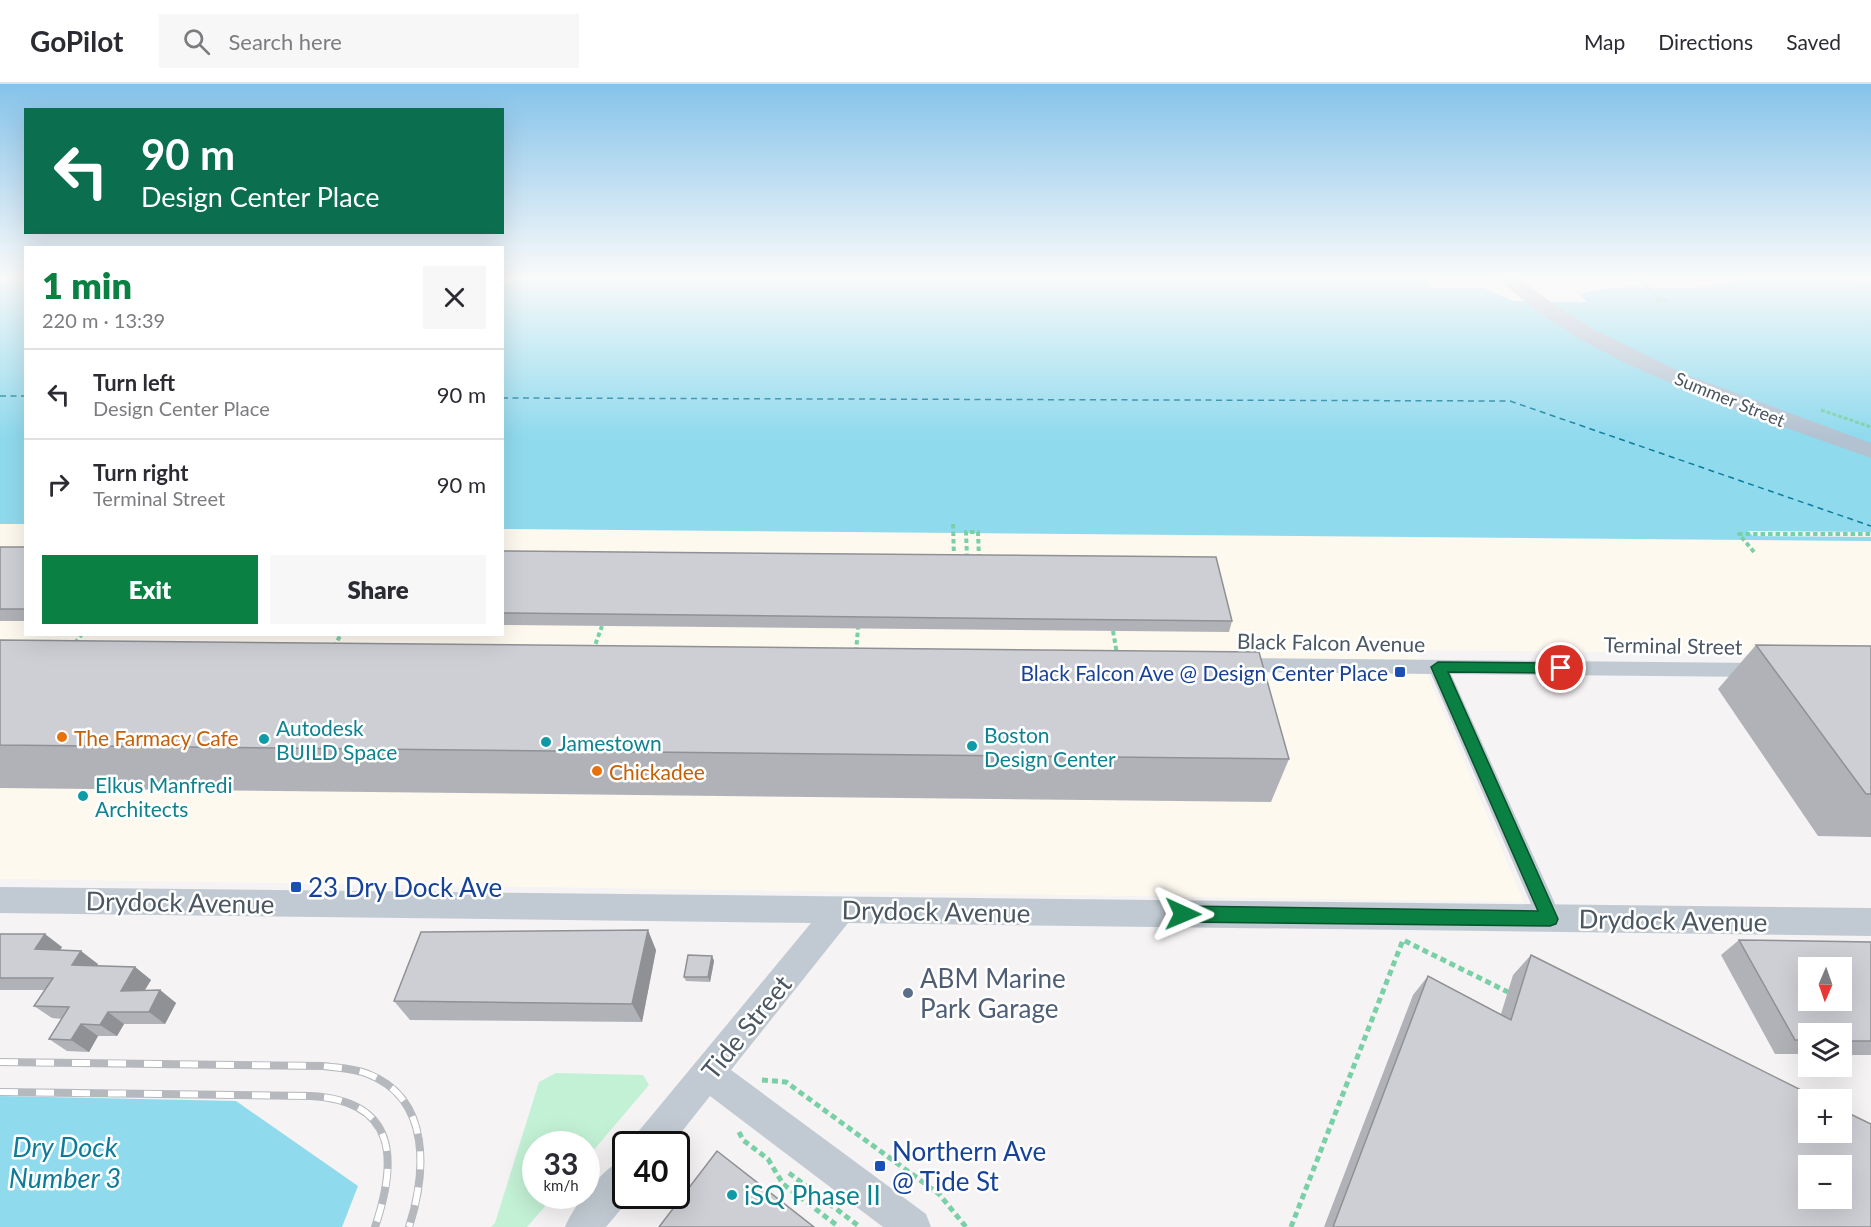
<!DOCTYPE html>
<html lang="en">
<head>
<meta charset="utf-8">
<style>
	body { margin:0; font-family:Lato,sans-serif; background:#f7f7f7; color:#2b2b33; height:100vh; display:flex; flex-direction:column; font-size:22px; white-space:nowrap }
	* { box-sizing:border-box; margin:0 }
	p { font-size:20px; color:#7c7c81 }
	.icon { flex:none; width:33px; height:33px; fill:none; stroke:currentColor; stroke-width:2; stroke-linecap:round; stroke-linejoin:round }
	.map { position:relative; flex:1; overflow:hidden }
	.details { position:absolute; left:24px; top:162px; width:480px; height:390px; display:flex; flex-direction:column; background:#fff; border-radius:0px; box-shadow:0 6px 24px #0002 }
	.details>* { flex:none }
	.top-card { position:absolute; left:24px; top:24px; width:480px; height:126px; border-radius:0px; box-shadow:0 6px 24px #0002; background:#0b6e4f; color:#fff; overflow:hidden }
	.needle { width:39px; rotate:182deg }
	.buttons { position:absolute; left:1798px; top:873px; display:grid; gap:12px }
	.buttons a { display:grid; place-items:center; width:54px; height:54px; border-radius:0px; background:#fff; box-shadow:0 6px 24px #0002; font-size:30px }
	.speed { position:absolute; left:522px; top:1047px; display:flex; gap:12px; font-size:30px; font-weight:700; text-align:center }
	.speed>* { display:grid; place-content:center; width:78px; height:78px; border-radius:50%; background:#fff; box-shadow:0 6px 24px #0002; line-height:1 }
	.speed small { font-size:15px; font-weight:400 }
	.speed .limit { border:3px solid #111; border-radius:9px; background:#fff; color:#111 }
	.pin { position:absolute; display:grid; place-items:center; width:51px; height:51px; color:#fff; margin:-26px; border:3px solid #fff; border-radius:50%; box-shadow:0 2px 6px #0007 }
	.me { position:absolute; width:66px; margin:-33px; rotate:91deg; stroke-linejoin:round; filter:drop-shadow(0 0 4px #0008) }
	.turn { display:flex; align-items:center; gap:21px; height:126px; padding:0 18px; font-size:27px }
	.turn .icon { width:78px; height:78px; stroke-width:2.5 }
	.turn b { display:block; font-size:42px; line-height:51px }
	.round { display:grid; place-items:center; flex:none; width:63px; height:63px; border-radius:0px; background:#f7f7f7 }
	.head { display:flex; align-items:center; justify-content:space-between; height:102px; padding:0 18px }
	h1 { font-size:36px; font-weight:800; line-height:45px; color:#0b8043 }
	.action { display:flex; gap:12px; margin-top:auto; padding:12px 18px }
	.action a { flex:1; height:69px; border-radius:0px; background:#0b8043; color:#fff; font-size:24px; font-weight:800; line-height:69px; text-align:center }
	.action a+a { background:#f7f7f7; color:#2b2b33 }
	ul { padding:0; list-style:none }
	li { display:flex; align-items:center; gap:18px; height:90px; padding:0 18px; border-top:2px solid #e1e1e2 }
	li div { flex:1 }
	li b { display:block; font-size:22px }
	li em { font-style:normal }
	header { display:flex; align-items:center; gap:36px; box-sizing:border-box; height:84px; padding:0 30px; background:#fff; border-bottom:2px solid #e1e1e2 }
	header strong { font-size:28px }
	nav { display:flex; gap:33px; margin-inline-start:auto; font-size:21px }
	.search { width:420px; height:54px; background:#f7f7f7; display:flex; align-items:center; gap:15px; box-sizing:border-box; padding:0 21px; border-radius:0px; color:#7c7c81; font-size:22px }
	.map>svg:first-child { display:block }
	.commercial { fill:#fdf9ef }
	.green { fill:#c3f1d5 }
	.water { fill:#90daee }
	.pier { fill:#f5f3f3 }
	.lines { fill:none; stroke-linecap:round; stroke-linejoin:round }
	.ferry { stroke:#0c7c9b; stroke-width:1.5; stroke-dasharray:6 4.5; stroke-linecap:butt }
	.path-far2 { stroke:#7ad0a6; stroke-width:3; stroke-dasharray:4 2; stroke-linecap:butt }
	.path-far1 { stroke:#7ad0a6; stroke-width:4; stroke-dasharray:4.5 3; stroke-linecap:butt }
	.path { stroke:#7ad0a6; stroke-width:5; stroke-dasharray:6 4; stroke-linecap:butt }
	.minor { fill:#c1cad2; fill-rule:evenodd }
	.tertiary { fill:#c1cad2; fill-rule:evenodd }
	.primary { fill:#b3c2d1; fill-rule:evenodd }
	.rail-far1-casing { stroke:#b5b8bd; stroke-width:5 }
	.rail-casing { stroke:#b5b8bd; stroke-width:8 }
	.rail-far1 { stroke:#fff; stroke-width:4; stroke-dasharray:10; stroke-linecap:butt }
	.rail { stroke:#fff; stroke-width:6; stroke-dasharray:18; stroke-linecap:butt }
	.wall { fill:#b0b2b7 }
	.shaded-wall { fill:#909195 }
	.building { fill:#cdcfd5; stroke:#909195; stroke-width:1.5; fill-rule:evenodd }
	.route { fill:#0b8043; stroke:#07532c; stroke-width:1.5 }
	.transit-dot { fill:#1a4fb4; stroke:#fff; stroke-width:2 }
	.food-dot { fill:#e8710a; stroke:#fff; stroke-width:2 }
	.culture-dot { fill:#0f9aa8; stroke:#fff; stroke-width:2 }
	.service-dot { fill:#5c6f8a; stroke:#fff; stroke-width:2 }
	.labels { text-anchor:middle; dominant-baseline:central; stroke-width:5; stroke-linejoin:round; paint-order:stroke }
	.far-street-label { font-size:18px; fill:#4a5661; stroke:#fff }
	.street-label { font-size:21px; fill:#4a5661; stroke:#fff }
	.transit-label { font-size:21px; fill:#164399; stroke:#fff; text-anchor:end }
	.culture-label { font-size:21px; fill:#0d838f; stroke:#fff; text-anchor:start }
	.food-label { font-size:21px; fill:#c56008; stroke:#fff; text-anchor:start }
	.near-transit-label { font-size:26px; fill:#164399; stroke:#fff; text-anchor:start }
	.near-street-label { font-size:26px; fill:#4a5661; stroke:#fff }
	.near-service-label { font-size:26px; fill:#4e5e75; stroke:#fff; text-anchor:start }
	.near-culture-label { font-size:26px; fill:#0d838f; stroke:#fff; text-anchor:start }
	.near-water-label { font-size:27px; font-style:italic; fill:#0c7c9b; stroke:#fff }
</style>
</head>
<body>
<header>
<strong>GoPilot</strong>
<div class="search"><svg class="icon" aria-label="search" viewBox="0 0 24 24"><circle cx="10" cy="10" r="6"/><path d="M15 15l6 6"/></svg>Search here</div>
<nav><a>Map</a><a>Directions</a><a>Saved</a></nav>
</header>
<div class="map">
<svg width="1871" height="1143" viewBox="0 0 1871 1143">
	<rect width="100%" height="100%" fill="#f5f3f3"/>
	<path class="commercial" d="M0,440H25L26,550H502L503,445L1871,457V567L1861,571L1417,566L1524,818L0,795Z"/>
	<path class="green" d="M556,989L643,991L649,1001L587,1074L586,1060H536V1112H554L527,1143H491L495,1139L539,998Z"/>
	<g class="water">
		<path d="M515,192H1424L1432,204H1484L1513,217L1587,218L1580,210C1616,199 1652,205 1689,204C1711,203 1731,197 1752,194C1791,189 1832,195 1871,199V457L503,445L502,199H511Z"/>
		<rect x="0" y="198" width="25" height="242"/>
		<path d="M0,1012L236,1017L358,1102L342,1143H0Z"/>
	</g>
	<path class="pier" d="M1748,447L1871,448V453L1753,452Z"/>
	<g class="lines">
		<g class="ferry">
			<path d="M0,312H26"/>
			<path d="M502,314L1510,317L1871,442"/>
		</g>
		<g class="path-far2">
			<path d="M1577,192H1619"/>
			<path d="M1637,192L1662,217"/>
			<path d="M1673,192H1698"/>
			<path d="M1656,217L1668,216"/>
			<path d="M1821,326L1871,343"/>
		</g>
		<g class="path-far1">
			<path d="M953,440L954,475"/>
			<path d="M1754,468L1739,450H1871"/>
			<path d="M967,474L966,448H978L979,475"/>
			<path d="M1113,547L1117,570"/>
			<path d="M75,559L82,550"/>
			<path d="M334,563L341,550"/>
			<path d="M593,567L602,542"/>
			<path d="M856,568L858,544"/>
		</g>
		<g class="path">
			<path d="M762,996L786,998L939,1110L966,1143"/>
			<path d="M739,1048L743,1056L768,1075L783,1100L839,1143"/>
			<path d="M789,1089L860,1143"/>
			<path d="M1291,1143L1403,856L1508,908"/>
		</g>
		<path class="minor" d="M1236,574L1761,579L1768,581L1771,586L1768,591L1761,593L1451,590L1562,835L1559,843L1550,846L1541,843L1431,590L1236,588L1229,586L1226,581L1229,576Z"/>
		<g class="tertiary">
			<path d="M0,803L1871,824V852L848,839L731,986L926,1130L931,1143H883L710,1012L672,1060H633L638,1048L811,839L0,829Z"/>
			<path d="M626,1074V1112H632L606,1143H565C574,1121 604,1082 626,1074Z"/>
		</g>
		<path class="primary" d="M1494,192H1516L1552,219L1595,246L1687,291L1871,359V374L1719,320L1625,279L1580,255L1537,227Z"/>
		<defs>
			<path id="rail-far1" d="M0,196H26"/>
			<g id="rail">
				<path d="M0,978L323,982C338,984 354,984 368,990C432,1015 426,1090 409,1143"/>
				<path d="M0,1008L311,1012C397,1017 398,1075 375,1143"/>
			</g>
		</defs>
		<use href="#rail-far1" class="rail-far1-casing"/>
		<use href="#rail" class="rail-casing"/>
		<use href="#rail-far1" class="rail-far1"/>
		<use href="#rail" class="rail"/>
	</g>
	<g class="wall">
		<rect x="0" y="463" width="26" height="74"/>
		<path d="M502,467L1232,537L1229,548L502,541Z"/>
		<path d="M0,556L1289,675L1271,718L0,704Z"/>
		<path d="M1756,561L1871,562V753L1818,752L1718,605Z"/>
		<path d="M0,850L62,863L60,866L98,880L96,882L135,883L151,896L144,907L160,906L176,919L165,940H124L117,952H98L89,968L67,967L49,955L62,935L52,934L34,922L45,906H0Z"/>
		<path d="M1739,856L1871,858V971H1842V950H1809V970H1775L1721,871Z"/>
		<path d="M656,866L642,938L410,936L394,917Z"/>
		<path d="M1531,871L1871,1143H1324L1413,911L1428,892L1501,930L1513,891Z"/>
		<path d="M712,872L714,877L710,898L686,897L684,893Z"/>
	</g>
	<g class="shaded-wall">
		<path d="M648,846L656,866L642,938L632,920Z"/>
		<path d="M45,850L62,863L52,878L35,865Z"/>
		<path d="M81,867L98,880L89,894L72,881Z"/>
		<path d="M712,872L714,877L710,898L708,893Z"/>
		<path d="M135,883L151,896L137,919L121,907Z"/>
		<path d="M160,906L176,919L165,940L149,928Z"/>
		<path d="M108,928L124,940L117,952L100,941Z"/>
		<path d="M81,940L98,952L89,968L71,956Z"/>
	</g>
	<g class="building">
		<rect x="0" y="463" width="26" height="62"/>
		<path d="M502,467L1216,473L1232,537L502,529Z"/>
		<path d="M0,556L1259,568L1289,675L0,661Z"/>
		<path d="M1756,561L1871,562V710H1866Z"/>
		<path d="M648,846L632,920L394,917L421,848Z"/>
		<path d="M0,850H45L35,865L81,867L72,881L135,883L121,907L160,906L149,928H108L100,941L81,940L71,956L49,955L69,923L34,922L53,894H0Z"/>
		<path d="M1739,856L1871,858V957H1842V950H1809V956H1795ZM1809,884H1842V916H1809Z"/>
		<path d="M688,871L712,872L708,893H684Z"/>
		<path d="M1531,871L1821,1016H1809V1048H1842V1026L1871,1040V1143H1333L1428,892L1511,936ZM1809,1082H1842V1114H1809Z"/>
		<path d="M717,1067L814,1143H659Z"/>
	</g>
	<linearGradient id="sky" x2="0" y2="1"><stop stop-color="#85c3ea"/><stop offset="0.55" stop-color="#fafafa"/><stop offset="1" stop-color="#fafafa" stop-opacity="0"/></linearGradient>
	<rect width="1871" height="352" fill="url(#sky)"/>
	<path class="route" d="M1438,578L1561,579L1568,584L1561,589L1448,588L1558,835L1556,840L1550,842L1183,838L1177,835L1175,830L1177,825L1183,822L1538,827L1431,583Z"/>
	<g class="transit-dot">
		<rect x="1394" y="582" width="12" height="12" rx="3"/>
		<rect x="290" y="797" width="12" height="12" rx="3"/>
		<rect x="874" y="1076" width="12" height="12" rx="3"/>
	</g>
	<g class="food-dot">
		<circle cx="62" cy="653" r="6"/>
		<circle cx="597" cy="687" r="6"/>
	</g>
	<g class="culture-dot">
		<circle cx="264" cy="655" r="6"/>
		<circle cx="546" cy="658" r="6"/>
		<circle cx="972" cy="662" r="6"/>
		<circle cx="83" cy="712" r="6"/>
		<circle cx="732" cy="1111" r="6"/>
	</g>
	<circle class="service-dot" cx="908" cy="909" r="6"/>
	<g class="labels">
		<g class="far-street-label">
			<text transform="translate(1730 315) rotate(22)">Summer Street</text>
		</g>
		<g class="street-label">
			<text transform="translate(1331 558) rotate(1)">Black Falcon Avenue</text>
			<text transform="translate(1673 561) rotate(1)">Terminal Street</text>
		</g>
		<g class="transit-label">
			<text x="1388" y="588">Black Falcon Ave @ Design Center Place</text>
		</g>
		<g class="culture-label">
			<text x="276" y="643">Autodesk<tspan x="276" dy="24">BUILD Space</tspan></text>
			<text x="984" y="650">Boston<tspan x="984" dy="24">Design Center</tspan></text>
			<text x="558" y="658">Jamestown</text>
			<text x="95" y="700">Elkus Manfredi<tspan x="95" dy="24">Architects</tspan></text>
		</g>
		<g class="food-label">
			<text x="74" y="653">The Farmacy Cafe</text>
			<text x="609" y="687">Chickadee</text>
		</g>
		<g class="near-transit-label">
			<text x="308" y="803">23 Dry Dock Ave</text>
			<text x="892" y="1067">Northern Ave<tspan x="892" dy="30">@ Tide St</tspan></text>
		</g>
		<g class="near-street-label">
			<text transform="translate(180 818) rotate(1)">Drydock Avenue</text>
			<text transform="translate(936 827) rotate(1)">Drydock Avenue</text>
			<text transform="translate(1673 836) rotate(1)">Drydock Avenue</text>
			<text transform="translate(746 943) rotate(-51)">Tide Street</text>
		</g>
		<g class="near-service-label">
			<text x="920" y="894">ABM Marine<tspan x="920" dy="30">Park Garage</tspan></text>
		</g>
		<g class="near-culture-label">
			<text x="744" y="1111">iSQ Phase II</text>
		</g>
		<g class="near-water-label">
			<text x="65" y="1062">Dry Dock<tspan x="65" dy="31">Number 3</tspan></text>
		</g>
	</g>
</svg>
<div class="buttons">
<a><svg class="needle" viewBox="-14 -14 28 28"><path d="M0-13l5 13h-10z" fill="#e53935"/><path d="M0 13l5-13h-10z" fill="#7c7c81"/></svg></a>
<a><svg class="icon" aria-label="layers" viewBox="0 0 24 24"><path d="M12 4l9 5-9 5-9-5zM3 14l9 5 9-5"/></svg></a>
<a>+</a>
<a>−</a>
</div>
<div class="speed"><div>33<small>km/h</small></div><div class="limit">40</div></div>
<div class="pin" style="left:1561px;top:584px;background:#d93025"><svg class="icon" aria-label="arrive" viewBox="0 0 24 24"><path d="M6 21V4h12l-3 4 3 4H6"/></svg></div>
<svg class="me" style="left:1183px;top:830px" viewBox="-20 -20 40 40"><path d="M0-17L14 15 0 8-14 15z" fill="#0b8043" stroke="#fff" stroke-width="4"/></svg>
<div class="top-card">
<div class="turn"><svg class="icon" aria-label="left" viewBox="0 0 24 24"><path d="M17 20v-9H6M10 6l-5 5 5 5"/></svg><div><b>90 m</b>Design Center Place</div></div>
</div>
<section class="details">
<div class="head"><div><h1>1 min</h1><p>220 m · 13:39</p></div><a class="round"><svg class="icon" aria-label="close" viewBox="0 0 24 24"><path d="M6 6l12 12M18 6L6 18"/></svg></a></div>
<ul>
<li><svg class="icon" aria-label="left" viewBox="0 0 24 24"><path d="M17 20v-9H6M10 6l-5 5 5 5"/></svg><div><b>Turn left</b><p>Design Center Place</p></div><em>90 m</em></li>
<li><svg class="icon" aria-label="right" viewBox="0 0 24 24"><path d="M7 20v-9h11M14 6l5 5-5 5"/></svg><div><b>Turn right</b><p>Terminal Street</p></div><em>90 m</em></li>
</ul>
<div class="action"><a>Exit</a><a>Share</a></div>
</section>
</div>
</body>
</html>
